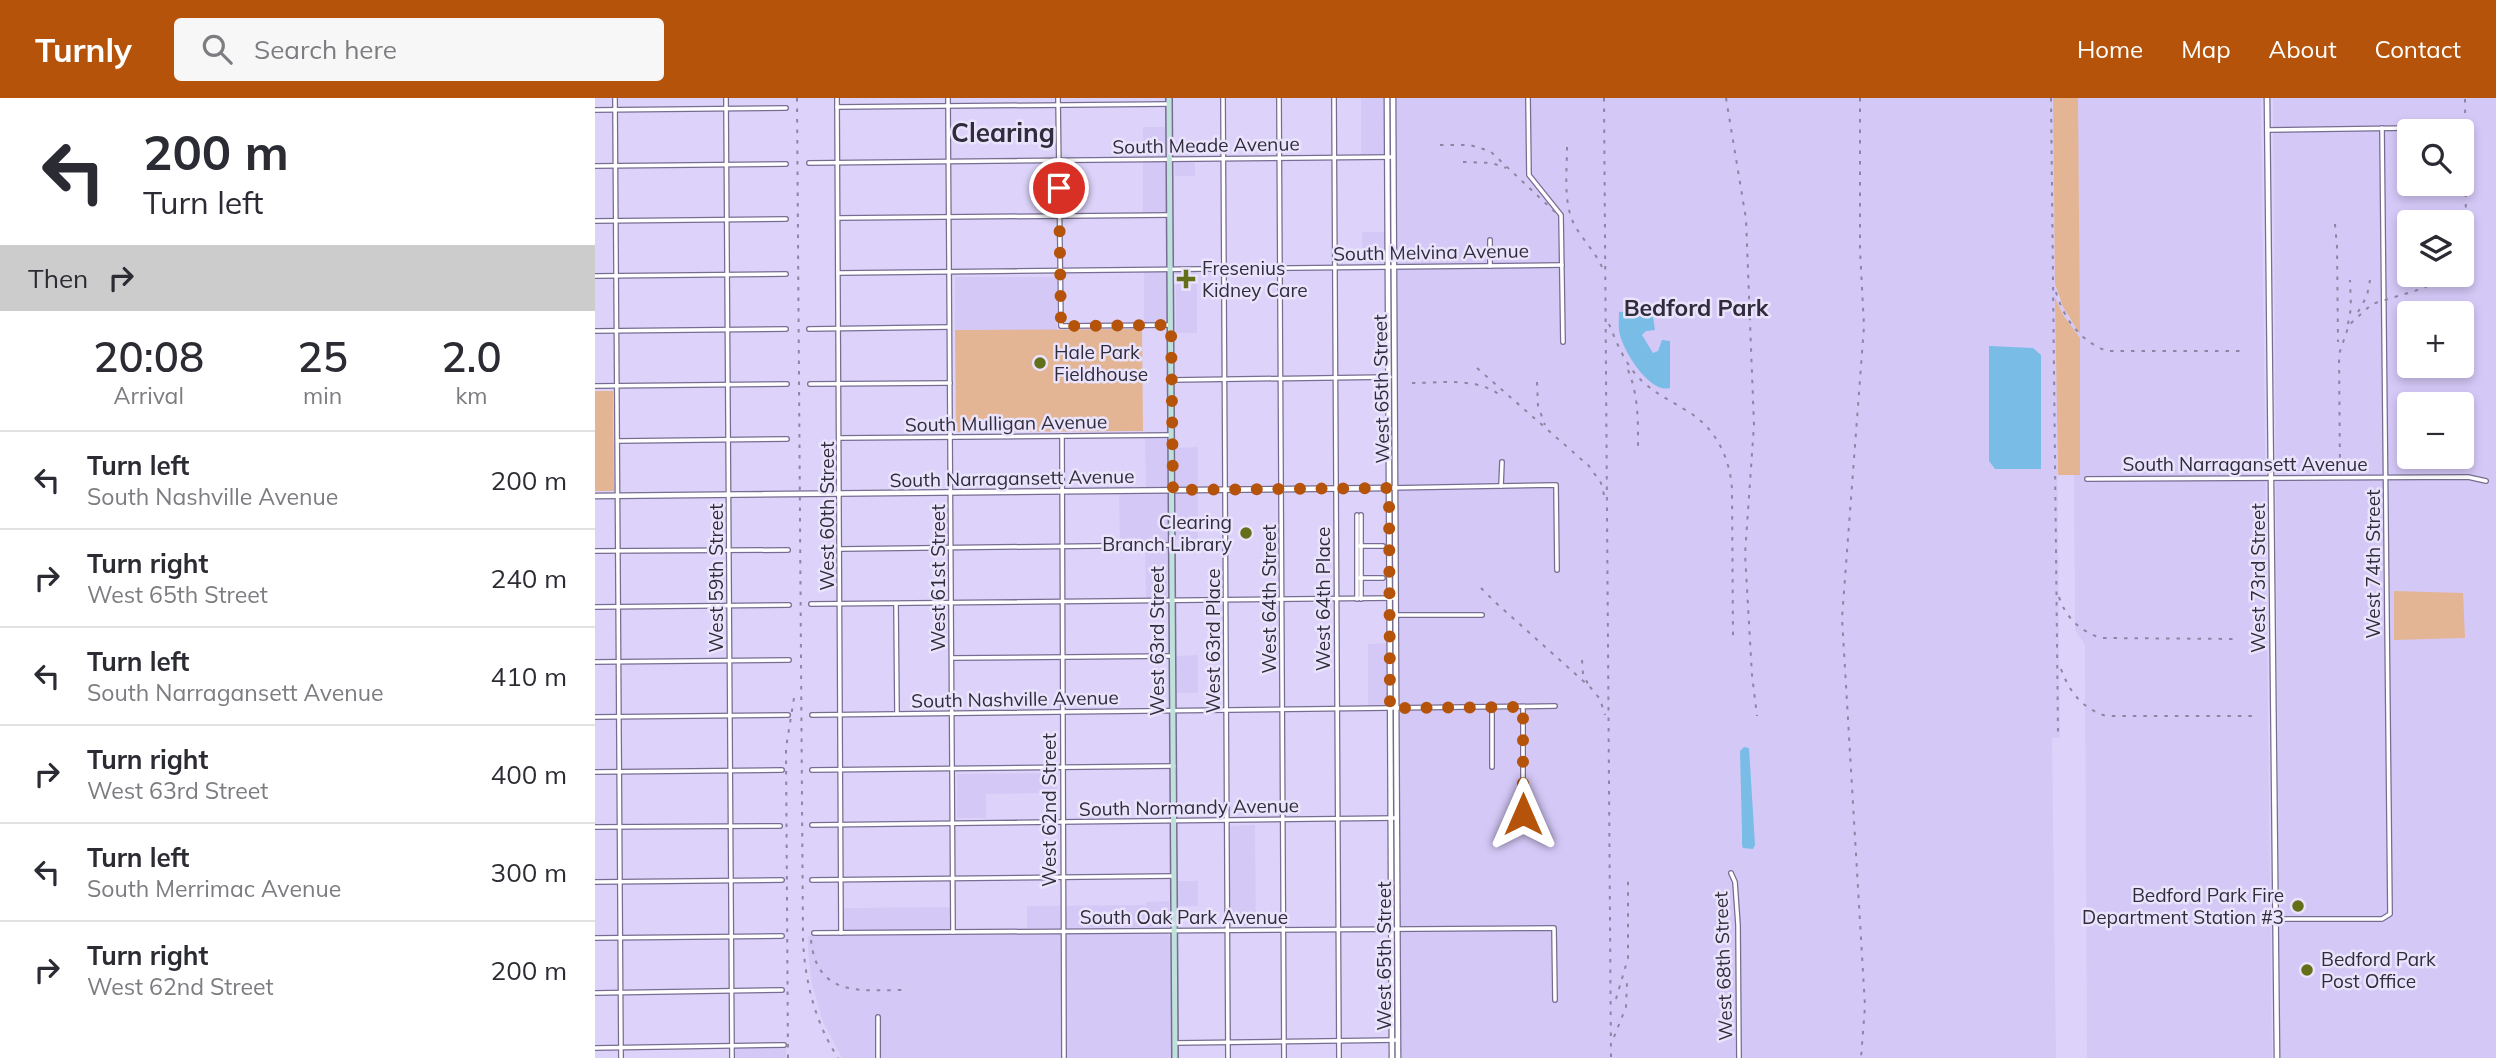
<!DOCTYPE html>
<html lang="en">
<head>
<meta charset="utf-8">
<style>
	body { margin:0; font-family:Mulish,sans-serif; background:#f7f7f7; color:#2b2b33; height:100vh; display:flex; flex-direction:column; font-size:26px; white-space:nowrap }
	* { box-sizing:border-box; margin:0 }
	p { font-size:23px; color:#7c7c81 }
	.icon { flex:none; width:38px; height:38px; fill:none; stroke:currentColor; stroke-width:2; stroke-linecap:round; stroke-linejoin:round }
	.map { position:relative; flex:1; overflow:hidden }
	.side { display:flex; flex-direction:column; background:#fff; width:595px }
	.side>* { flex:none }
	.guide { background:#fff; color:#2b2b33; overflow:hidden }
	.buttons { position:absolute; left:1802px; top:21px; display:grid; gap:14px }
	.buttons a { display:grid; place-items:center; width:77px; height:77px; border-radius:7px; background:#fff; box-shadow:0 4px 10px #0003; font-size:35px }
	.pin { position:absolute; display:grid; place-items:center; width:60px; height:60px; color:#fff; margin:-30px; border:4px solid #fff; border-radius:50%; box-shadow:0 2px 7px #0007 }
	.me { position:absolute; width:77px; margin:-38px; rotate:0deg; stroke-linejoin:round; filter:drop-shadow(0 0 5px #0008) }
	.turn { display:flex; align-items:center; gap:24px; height:147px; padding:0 28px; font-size:32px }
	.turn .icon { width:91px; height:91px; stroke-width:2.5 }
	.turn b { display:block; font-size:49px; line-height:60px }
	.then { display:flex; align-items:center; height:66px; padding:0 28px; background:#0003; gap:14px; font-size:26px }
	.eta { display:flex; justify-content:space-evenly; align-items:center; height:119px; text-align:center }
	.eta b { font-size:42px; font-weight:600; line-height:49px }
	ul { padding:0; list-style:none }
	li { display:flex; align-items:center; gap:21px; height:98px; padding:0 28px; border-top:2px solid #e1e1e2 }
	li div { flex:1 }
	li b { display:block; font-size:26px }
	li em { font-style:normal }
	header { display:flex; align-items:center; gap:42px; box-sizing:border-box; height:98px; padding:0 35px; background:#b45309; color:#fff }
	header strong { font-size:33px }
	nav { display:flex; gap:38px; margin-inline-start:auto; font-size:24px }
	.search { width:490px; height:63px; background:#f7f7f7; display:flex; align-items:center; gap:18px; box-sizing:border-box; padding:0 24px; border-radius:7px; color:#7c7c81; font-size:26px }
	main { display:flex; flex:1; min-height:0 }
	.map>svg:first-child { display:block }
	.built { fill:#d4c8f7; fill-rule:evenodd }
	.green { fill:#e3b594 }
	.water { fill:#79bce6 }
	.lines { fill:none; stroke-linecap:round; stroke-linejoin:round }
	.minor-casing { stroke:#776d91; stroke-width:6 }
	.tertiary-casing { stroke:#776d91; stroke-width:7 }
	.secondary-casing { stroke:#776d91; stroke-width:8 }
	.minor { stroke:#fff; stroke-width:3.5 }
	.tertiary { stroke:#fff; stroke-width:4.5 }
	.secondary { stroke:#bee2db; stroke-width:5 }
	.rail { stroke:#8d86a2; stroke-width:2; stroke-dasharray:3.5 7; stroke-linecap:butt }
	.route { stroke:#b45309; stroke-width:12; stroke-dasharray:0 21.6 }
	.poi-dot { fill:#646f19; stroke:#e9e3fb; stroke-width:2.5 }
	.labels { text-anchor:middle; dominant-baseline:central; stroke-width:5; stroke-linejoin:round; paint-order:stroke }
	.street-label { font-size:19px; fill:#302c3b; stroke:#e9e3fb }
	.poi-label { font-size:19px; fill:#302c3b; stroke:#e9e3fb; text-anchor:start }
	.quarter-label { font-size:23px; font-weight:bold; fill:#302c3b; stroke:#e9e3fb }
	.district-label { font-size:26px; font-weight:bold; fill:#302c3b; stroke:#e9e3fb }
</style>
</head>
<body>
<header>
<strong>Turnly</strong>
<div class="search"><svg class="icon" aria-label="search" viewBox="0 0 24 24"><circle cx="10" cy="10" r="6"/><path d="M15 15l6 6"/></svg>Search here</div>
<nav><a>Home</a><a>Map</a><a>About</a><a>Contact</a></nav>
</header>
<main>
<section class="side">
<div class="guide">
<div class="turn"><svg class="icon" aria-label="left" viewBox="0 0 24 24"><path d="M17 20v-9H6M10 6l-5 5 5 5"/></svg><div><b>200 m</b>Turn left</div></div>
<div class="then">Then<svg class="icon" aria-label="right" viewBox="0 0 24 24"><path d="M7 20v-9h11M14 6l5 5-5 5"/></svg></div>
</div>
<div class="eta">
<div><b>20:08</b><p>Arrival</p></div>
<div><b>25</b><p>min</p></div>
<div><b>2.0</b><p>km</p></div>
</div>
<ul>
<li><svg class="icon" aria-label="left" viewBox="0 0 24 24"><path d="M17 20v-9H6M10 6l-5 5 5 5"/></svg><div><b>Turn left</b><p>South Nashville Avenue</p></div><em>200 m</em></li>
<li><svg class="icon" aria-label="right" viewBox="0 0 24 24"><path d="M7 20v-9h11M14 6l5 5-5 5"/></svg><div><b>Turn right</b><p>West 65th Street</p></div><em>240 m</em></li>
<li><svg class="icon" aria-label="left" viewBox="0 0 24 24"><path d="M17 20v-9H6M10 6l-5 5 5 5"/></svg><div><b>Turn left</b><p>South Narragansett Avenue</p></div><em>410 m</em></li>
<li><svg class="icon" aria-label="right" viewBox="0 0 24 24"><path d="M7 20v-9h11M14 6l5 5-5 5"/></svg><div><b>Turn right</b><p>West 63rd Street</p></div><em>400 m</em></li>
<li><svg class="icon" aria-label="left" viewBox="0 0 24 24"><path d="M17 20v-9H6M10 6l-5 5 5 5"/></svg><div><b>Turn left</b><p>South Merrimac Avenue</p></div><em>300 m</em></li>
<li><svg class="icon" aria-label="right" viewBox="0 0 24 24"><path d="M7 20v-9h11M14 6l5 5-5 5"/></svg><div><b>Turn right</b><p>West 62nd Street</p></div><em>200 m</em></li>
</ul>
</section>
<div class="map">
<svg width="1901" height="960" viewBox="0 0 1901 960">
	<rect width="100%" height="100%" fill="#ddd3fa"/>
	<g class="built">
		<path d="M766,0H790V56L766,57Z"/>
		<path d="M798,0H1458L1460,186L1463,200L1477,226V0H1666L1677,960H1492L1490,566V547L1480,532L1478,232L1461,202L1465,640H1457L1461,960H806Z"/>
		<path d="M1678,0H1901V960H1685ZM1815,33H1867V86H1815ZM1815,124H1867V177H1815ZM1815,215H1867V268H1815ZM1815,306H1867V359H1815Z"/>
		<path d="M548,29H571L572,116H548Z"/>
		<rect x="580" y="43" width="20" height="35"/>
		<path d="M767,134H791V167H768Z"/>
		<path d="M572,172L573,226H549V173Z"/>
		<path d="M602,172V235H581V173Z"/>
		<rect x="360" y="179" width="102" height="53"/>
		<path d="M573,338L574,502H551L550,447H525L524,393L551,392L550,339Z"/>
		<path d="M603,349V442H581V350Z"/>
		<path d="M794,545V609L773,610V546Z"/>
		<path d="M603,557V595H582L581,558Z"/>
		<path d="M462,675V695L391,696V720H362V676Z"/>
		<path d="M660,727L661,827L635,828V728Z"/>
		<rect x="582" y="783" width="21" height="25"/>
		<path d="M574,803V826L572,829L432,830V808L551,807V804Z"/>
		<path d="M357,809V832L247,833V810Z"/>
		<path d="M572,835L575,839L577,960H247L228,924L217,886L213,854V838Z"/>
		<rect x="140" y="948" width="51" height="12"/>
	</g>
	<g class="green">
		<path d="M1458,0H1483L1485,236L1468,209L1460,186Z"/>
		<path d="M1460,200L1469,218L1485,240V377H1463Z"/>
		<path d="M547,231L548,333L361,334L360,232Z"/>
		<path d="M0,293H18L19,393H0Z"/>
		<path d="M1799,493L1868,495L1870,540L1799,542Z"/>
	</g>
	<g class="water">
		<path d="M1057,212L1060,232L1051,233L1047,237L1058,255L1063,253L1067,242L1075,243V290C1055,296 1029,254 1025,237C1023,230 1024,222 1024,214Z"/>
		<path d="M1394,248L1438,250L1446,257V371H1400L1394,363Z"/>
		<path d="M1149,649L1154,650L1160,747L1158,751L1148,750L1147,747V734L1145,653Z"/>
	</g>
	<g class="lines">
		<defs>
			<g id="minor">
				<path d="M20,0L26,960"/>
				<path d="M131,0L137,960"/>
				<path d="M242,0L246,835"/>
				<path d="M353,0L358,834"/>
				<path d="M463,0L466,228L575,227"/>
				<path d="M628,0L633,960"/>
				<path d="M684,0L689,960"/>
				<path d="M739,0L744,960"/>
				<path d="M933,0L934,77L966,117L968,244"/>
				<path d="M242,9L574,6"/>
				<path d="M0,12L191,10"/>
				<path d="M1672,32L1815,30"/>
				<path d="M214,65L798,59"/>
				<path d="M0,68L191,66"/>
				<path d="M243,120L575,117"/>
				<path d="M0,123L191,121"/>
				<path d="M895,142V168"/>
				<path d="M244,175L967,167"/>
				<path d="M0,178L191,176"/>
				<path d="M214,231L354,229"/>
				<path d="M0,233L191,231"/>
				<path d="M577,282L795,279"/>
				<path d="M215,286L355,285"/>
				<path d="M0,288L192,286"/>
				<path d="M467,338L469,960"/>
				<path d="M245,340L576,337"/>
				<path d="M23,343L192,341"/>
				<path d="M1492,381L1873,379L1891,383"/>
				<path d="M906,388L907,364"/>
				<path d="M794,390L961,387L962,472"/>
				<path d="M762,417V501"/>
				<path d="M766,417V501"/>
				<path d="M764,448H788"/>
				<path d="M246,451L576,447"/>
				<path d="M0,453L193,452"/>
				<path d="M764,480H788"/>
				<path d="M216,506L801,500"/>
				<path d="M301,506L302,615"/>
				<path d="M0,509L194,507"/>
				<path d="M795,517H887"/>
				<path d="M357,560L578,558"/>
				<path d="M0,564L194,562"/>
				<path d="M897,609V669"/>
				<path d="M928,609V716"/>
				<path d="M217,617L960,608"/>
				<path d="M0,619L193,617"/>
				<path d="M217,672L579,668"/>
				<path d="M0,674L187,672"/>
				<path d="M217,727L802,720"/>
				<path d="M0,729L185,728"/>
				<path d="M1136,775L1140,784L1143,827L1144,960"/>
				<path d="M217,782L579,778"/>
				<path d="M0,784L187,782"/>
				<path d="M1681,821H1787L1795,816L1787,30"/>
				<path d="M219,835L959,830L960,902"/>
				<path d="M0,840L187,838"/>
				<path d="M0,895L187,892"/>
				<path d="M283,919V960"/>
				<path d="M580,945L803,942"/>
				<path d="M0,950L189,947"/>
			</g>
			<g id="tertiary">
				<path d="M792,0L797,960"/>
				<path d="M798,0L803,960"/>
				<path d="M1672,0L1682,960"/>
				<path d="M0,398L794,390"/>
			</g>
			<path id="secondary" d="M574,0L580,960"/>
		</defs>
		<use href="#minor" class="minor-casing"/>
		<use href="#tertiary" class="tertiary-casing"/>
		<use href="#secondary" class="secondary-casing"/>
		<use href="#minor" class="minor"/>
		<use href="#tertiary" class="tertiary"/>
		<use href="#secondary" class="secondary"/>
		<g class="rail">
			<path d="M202,0L208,842C210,884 220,924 243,960"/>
			<path d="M1009,0L1016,960"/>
			<path d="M1131,0L1151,121L1159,327L1150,456L1157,577L1162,618"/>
			<path d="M1265,0V152L1269,228L1247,520L1270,908L1266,960"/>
			<path d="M1456,0L1463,635"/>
			<path d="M845,47H875L895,53L961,115"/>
			<path d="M972,49C972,74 968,104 979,126C988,143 1002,155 1009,174"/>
			<path d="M868,64L897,65L911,70"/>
			<path d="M1740,126L1742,149L1743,244"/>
			<path d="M1867,151L1871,134L1870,0"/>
			<path d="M1461,194C1469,221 1485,243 1512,253H1651"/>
			<path d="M1763,214L1772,198L1775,182"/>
			<path d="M1014,226C1022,246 1031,268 1047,283C1062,297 1080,305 1097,316C1122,333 1135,361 1137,391L1138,541"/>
			<path d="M1753,226L1756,210L1755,182"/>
			<path d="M882,270L994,368L1006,385L1009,397"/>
			<path d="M1033,272C1044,298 1043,326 1043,354"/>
			<path d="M942,284L943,308L950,327"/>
			<path d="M817,285C845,285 881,279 905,297"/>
			<path d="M1745,370L1744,256L1754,227L1777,206L1829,190L1850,177"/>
			<path d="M886,490L900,504L995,589L1005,601L1010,617"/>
			<path d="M1464,499C1471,520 1485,533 1506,540L1644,541"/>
			<path d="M987,562L988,576L993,586"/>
			<path d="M1466,571C1475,595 1487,610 1511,618H1659"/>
			<path d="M216,842C222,900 266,892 310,892"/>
			<path d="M1021,901L1033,860V780"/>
			<path d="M1019,939L1031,909L1032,885"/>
			<path d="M193,960L191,650L199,600"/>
		</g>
	</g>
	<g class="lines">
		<path class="route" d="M464,90L466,228L576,227L578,392L794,390L795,610L928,609V716"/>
	</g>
	<g class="poi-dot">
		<path d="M587.5 170.5h7v7h7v7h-7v7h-7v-7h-7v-7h7z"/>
		<circle cx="445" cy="265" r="7"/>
		<circle cx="651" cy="435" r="7"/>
		<circle cx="1703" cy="808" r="7"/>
		<circle cx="1712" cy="872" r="7"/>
	</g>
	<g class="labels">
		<g class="street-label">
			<text transform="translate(611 47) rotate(-1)">South Meade Avenue</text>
			<text transform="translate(836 154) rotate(-1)">South Melvina Avenue</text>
			<text transform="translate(786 291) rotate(-91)">West 65th Street</text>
			<text transform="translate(411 325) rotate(-1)">South Mulligan Avenue</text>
			<text x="1650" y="366">South Narragansett Avenue</text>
			<text transform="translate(417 380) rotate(-1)">South Narragansett Avenue</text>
			<text transform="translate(232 418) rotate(-90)">West 60th Street</text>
			<text transform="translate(1778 466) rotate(-90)">West 74th Street</text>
			<text transform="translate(121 480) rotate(-90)">West 59th Street</text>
			<text transform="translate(343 480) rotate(-90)">West 61st Street</text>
			<text transform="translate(1663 480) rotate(-90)">West 73rd Street</text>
			<text transform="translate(674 501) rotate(-90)">West 64th Street</text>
			<text transform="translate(728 501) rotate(-90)">West 64th Place</text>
			<text transform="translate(562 543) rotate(-90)">West 63rd Street</text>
			<text transform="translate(618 543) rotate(-90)">West 63rd Place</text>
			<text transform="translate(420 601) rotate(-1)">South Nashville Avenue</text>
			<text transform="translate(594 709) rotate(-1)">South Normandy Avenue</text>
			<text transform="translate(454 712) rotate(-90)">West 62nd Street</text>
			<text x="589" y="819">South Oak Park Avenue</text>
			<text transform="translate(789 858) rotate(-90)">West 65th Street</text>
			<text transform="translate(1128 868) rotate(-92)">West 68th Street</text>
		</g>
		<g class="poi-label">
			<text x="607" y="170">Fresenius<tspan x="607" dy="22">Kidney Care</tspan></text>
			<text x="459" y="254">Hale Park<tspan x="459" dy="22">Fieldhouse</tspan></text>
			<text x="637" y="424" text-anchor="end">Clearing<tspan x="637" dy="22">Branch Library</tspan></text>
			<text x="1689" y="797" text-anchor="end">Bedford Park Fire<tspan x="1689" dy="22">Department Station #3</tspan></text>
			<text x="1726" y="861">Bedford Park<tspan x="1726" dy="22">Post Office</tspan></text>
		</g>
		<g class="quarter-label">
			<text x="1101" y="209">Bedford Park</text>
		</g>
		<g class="district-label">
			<text x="408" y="34">Clearing</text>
		</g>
	</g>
</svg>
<div class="buttons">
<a><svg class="icon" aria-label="search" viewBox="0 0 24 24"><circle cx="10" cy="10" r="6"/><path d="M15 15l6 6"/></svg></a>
<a><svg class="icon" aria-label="layers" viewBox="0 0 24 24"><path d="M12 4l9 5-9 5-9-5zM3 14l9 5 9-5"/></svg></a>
<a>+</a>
<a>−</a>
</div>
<div class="pin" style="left:464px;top:90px;background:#d93025"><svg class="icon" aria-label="arrive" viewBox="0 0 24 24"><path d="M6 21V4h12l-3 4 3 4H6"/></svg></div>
<svg class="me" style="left:928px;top:716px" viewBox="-20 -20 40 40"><path d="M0-17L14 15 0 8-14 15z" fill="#b45309" stroke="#fff" stroke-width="4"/></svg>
</div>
</main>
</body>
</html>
